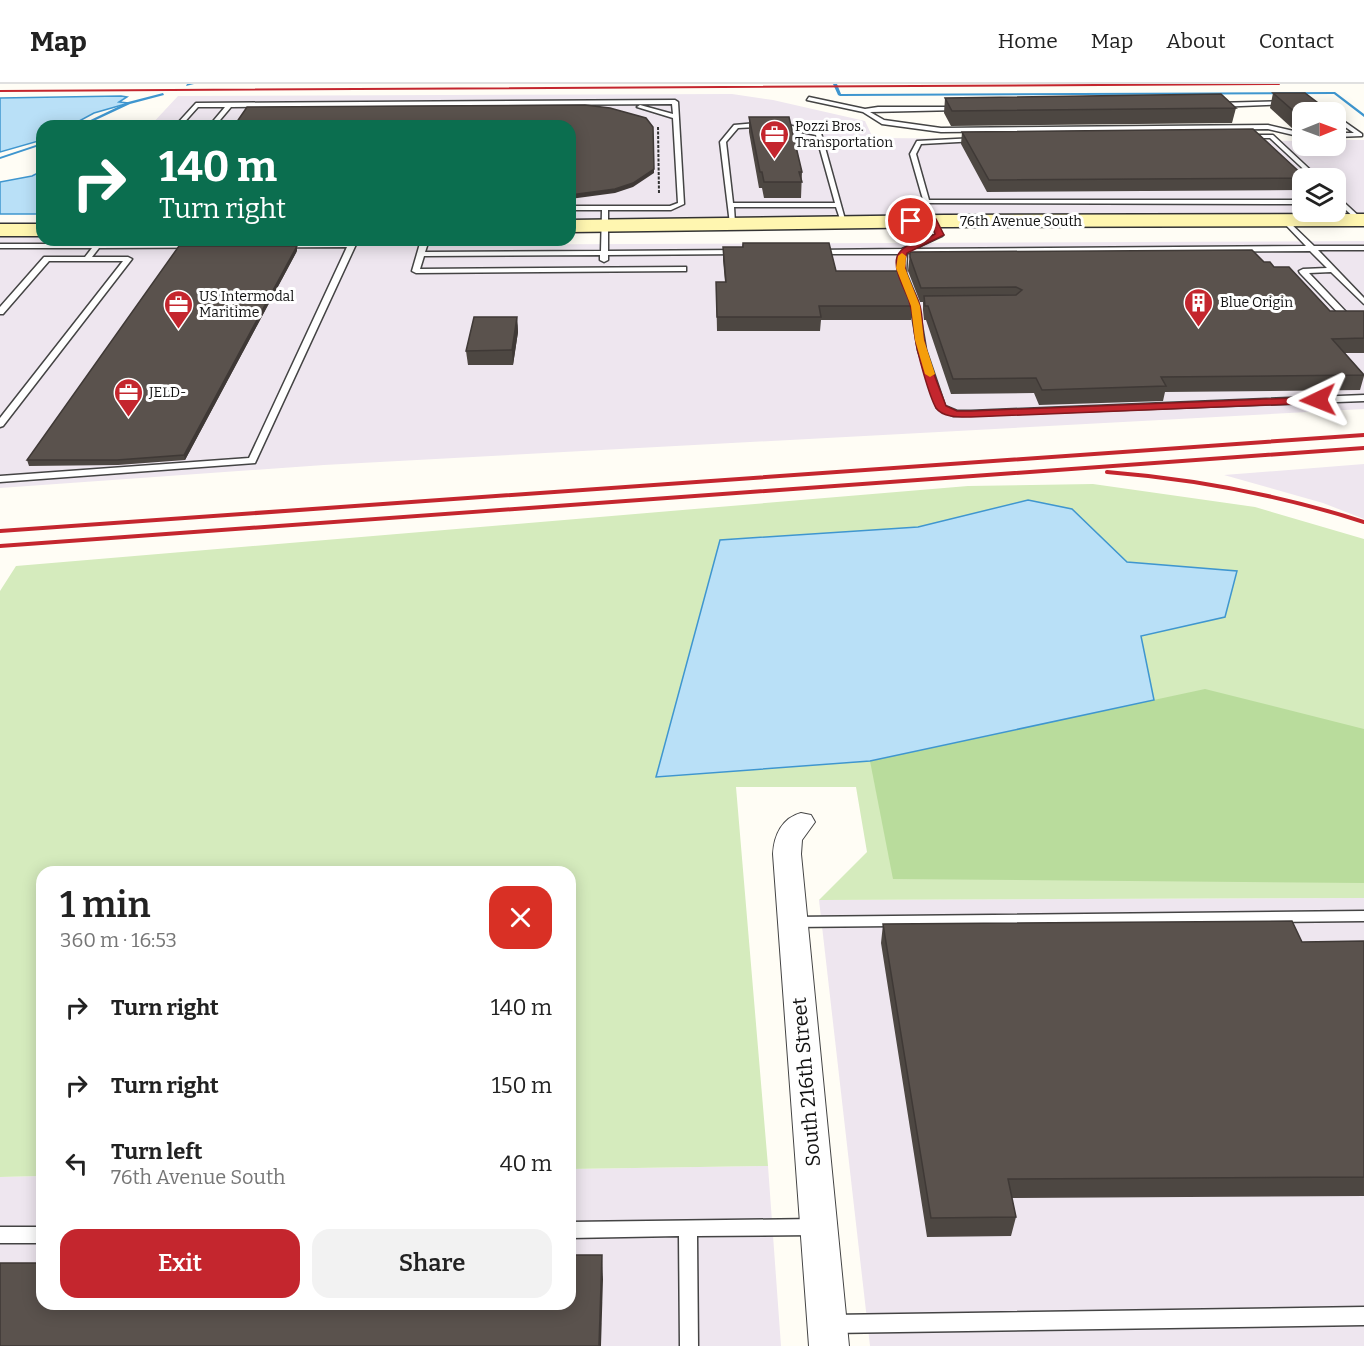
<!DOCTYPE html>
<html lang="en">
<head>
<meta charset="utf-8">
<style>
	body { margin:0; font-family:Bitter,serif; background:#f2f2f2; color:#222; height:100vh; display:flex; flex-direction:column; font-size:22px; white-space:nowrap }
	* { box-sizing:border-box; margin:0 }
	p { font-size:20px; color:#767676 }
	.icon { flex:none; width:33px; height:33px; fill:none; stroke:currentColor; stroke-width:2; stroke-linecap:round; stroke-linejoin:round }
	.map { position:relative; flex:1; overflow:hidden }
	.panel { position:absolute; left:36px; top:782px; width:540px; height:444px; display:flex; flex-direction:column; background:#fff; border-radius:18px; box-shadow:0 3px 15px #0003 }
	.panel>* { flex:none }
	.hud { position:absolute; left:36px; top:36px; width:540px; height:126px; border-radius:18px; box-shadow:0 3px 15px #0003; background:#0b6e4f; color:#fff; overflow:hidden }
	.needle { width:39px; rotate:89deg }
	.tools { position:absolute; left:1292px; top:18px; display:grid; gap:12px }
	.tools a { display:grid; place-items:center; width:54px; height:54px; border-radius:12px; background:#fff; box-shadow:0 3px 15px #0003; font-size:30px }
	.pin { position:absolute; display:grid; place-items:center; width:51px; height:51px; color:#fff; margin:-26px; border:3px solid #fff; border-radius:50%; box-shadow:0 2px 6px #0007 }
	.me { position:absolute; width:66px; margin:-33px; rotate:268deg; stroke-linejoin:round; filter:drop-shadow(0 0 4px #0008) }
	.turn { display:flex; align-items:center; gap:21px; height:126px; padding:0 24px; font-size:27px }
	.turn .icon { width:78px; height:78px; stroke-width:2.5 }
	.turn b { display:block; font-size:42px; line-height:51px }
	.round { display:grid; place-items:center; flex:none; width:63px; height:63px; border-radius:18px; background:#f2f2f2 }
	.headline { display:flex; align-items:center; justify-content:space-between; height:102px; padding:0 24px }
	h1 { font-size:36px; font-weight:600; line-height:45px }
	.cta { display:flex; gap:12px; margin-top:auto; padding:12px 24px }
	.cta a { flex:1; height:69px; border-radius:18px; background:#c4262e; color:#fff; font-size:24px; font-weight:600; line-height:69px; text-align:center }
	.cta a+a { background:#f2f2f2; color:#222 }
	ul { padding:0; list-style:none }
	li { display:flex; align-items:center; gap:18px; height:78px; padding:0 24px }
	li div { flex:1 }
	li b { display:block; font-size:22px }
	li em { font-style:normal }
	header { display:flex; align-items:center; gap:36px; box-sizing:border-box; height:84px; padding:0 30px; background:#fff; border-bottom:2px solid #e0e0e0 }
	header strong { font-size:28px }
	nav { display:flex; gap:33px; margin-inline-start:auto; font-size:21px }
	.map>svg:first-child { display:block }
	.industrial { fill:#eee6ef; fill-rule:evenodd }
	.green { fill:#d5ebbd }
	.forest { fill:#b9dc9c }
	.water { fill:#b9e0f7; stroke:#3f96cf; stroke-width:1.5 }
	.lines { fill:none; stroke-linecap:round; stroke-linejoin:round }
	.stream { fill:#3f96cf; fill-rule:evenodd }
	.lane-casing { stroke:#444; stroke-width:3 }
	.street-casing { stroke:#444; stroke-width:2 }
	.secondary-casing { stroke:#333; stroke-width:3 }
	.path { stroke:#333; stroke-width:2; stroke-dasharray:3 1.5; stroke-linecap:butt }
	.lane { fill:#fff; fill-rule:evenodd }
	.street { fill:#fff; fill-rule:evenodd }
	.secondary { fill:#fff6b0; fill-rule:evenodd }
	.rail-far1 { stroke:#c4262e; stroke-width:2 }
	.rail { stroke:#c4262e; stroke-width:4 }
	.wall { fill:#4d4742 }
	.shaded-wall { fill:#3f3936 }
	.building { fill:#5a524d; stroke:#3f3936; stroke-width:1.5 }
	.route { fill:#c4262e; stroke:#7f191e; stroke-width:1.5 }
	.slow { fill:#f59e0b }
	.labels { text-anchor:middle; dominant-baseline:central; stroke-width:6; stroke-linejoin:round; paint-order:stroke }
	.far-poi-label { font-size:14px; fill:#111; stroke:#fff; text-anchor:start }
	.far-street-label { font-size:14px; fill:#111; stroke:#fff }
	.near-street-label { font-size:20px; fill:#111; stroke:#fff }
</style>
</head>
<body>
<header>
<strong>Map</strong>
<nav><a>Home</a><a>Map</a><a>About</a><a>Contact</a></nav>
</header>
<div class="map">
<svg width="1364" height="1262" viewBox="0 0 1364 1262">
	<rect width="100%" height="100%" fill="#fffdf5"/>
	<g class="industrial">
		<path d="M732,10L773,16L865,37L873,54L1302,57V62H1335V56H1364V129L570,136V42H150L178,12ZM1302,94H1335V128H1302Z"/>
		<path d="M0,152H42V156H408L407,161L1364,157V325L324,381L0,404Z"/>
		<path d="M1364,380V435L1323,419L1224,391Z"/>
		<path d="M1364,814V1262H870L819,816Z"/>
		<path d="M768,1082L781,1262H0V1093L42,1092V1220H570V1085Z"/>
	</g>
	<path class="green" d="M1093,400L1255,423L1364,455V814L819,816L867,768L856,703H736L768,1082L570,1085V788H42V1092L0,1093V507L16,482L968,402Z"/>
	<path class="forest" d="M1205,605L1364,645V799L893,795L870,677Z"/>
	<g class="water">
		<path d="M121,12L127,13L119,18L129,19L94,29L70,42H42V56L0,68V14Z"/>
		<path d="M42,87V130H0V98L32,92Z"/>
		<path d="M1028,416L1072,425L1127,478L1237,487L1225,533L1141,552L1154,616L870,677L656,693L720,456L918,443Z"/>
	</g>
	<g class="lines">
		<g class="stream">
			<path d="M187,0H194L186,2Z"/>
			<path d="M833,0H837L841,10L1335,8L1364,30V33L1334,10L840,12L838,11Z"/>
			<path d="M163,9L164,11L130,20L83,42H78L128,18Z"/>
			<path d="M42,59V61L0,75V73Z"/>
		</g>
		<defs>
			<g id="lane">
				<path d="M809,13L865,25L878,23H961L959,26L870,28L884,36L941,44L1268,41L1302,49V53L1268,45L941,48L882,40L863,28L807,16Z"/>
				<path d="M675,16L678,18L684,120L671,126H608V167L739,166L743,168L742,170L608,171V176L604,178L600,176V171L424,172L420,185L686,183V187H683L416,189L412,187L421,156H429L425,168L601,167L602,126H570V122H670L678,119L673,34L637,23L640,21L673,30L672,20L231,23L215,42H209L225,23H198L181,42H175L196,19Z"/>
				<path d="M1286,17L1288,20L1216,23L1213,21L1216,19Z"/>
				<path d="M1335,31L1362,50V52L1335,53V49H1354L1335,36Z"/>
				<path d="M757,39L788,41L821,49L846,139L841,138L836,123H734L735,139L730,140L720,58L734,41ZM757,43L788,45L816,51L835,119H733L726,58L738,44Z"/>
				<path d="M1248,51H1273L1319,94H1313L1270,54H1246Z"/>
				<path d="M975,54L977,57L921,60L916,70L929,116H1302V120L924,119L910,70L917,57Z"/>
				<path d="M1335,110L1362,135V137H1358L1335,116Z"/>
				<path d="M1283,136H1287L1314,162H1364V166H1318L1364,214V220L1331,188L1309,189L1349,231H1364V235H1344L1300,189L1299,187L1303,185L1327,184L1310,167L907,169L906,189L918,218L926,266L945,322L957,327H971L1364,311V317L953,332L937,324L918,266L910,218L899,189L900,170H816L812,168L816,166L902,165L940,149L943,151L942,152L914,165L1306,162L1283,138Z"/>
				<path d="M100,156L104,158L102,160L349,159L350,156H358L255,379L0,398V392L249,374L347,163L99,164L92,173H128L132,175L3,342L0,343V334L123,177H49L3,230H0V223L44,173H85L92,164H0V160H95Z"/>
				<path d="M1364,827V837L792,843L787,842L785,838L787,834L792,833Z"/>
				<path d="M815,1135L821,1138L824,1143L821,1148L815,1151L697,1152L698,1262H680L679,1152L570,1154V1138Z"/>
				<rect x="0" y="1143" width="42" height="16"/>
				<path d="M1364,1223V1241L831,1249L825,1246L822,1240L825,1234L831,1231Z"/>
			</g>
			<path id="street" d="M801,729L811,731L815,738L802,756L801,770L849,1262H809L773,770C774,751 782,734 801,729Z"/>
			<g id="secondary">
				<path d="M1364,130V142L944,143L570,148V136L944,131Z"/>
				<rect x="0" y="140" width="42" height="12"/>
			</g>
		</defs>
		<use href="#lane" class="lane-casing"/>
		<use href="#street" class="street-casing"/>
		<use href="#secondary" class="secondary-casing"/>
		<path class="path" d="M658,43L659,110"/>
		<use href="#lane" class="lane"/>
		<use href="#street" class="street"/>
		<use href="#secondary" class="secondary"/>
		<path class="rail-far1" d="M0,7L1279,0"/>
		<g class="rail">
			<path d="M1107,388C1195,395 1280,411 1364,438"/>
			<path d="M0,447L1364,351"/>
			<path d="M0,462L1364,364"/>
		</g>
	</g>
	<g class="wall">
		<path d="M1273,9L1302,28V47L1293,45L1270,24Z"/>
		<path d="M945,14L1236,24L1232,39L951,42L944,29Z"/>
		<path d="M749,33L802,88L801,114H764L762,104H759L749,48Z"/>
		<path d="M962,48L1306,94H1302V106L987,108L961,60Z"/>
		<path d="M743,159L836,187L912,222L911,236H821L820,247H717L716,198H725L723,176V163H742Z"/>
		<path d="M297,167L185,376L118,381L29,382L27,376Z"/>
		<path d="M910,168L1264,178L1274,183L1330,227H1364V269H1345L1364,291V292L1360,306L1165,308L1163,317L1039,321L1034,309L951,310L926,236H924L923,226V218H920L908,187Z"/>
		<path d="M517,233L518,248L513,281H468L466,267Z"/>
		<path d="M883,840L1302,858L1364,857V1112L1012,1114L1016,1133L1011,1152L927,1153L881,859Z"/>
	</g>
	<g class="shaded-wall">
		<path d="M654,85V89L633,103L615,109L570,115V111Z"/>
		<path d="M297,162V167L185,376L184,371Z"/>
		<path d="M517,233L518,248L513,281L512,266Z"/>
		<path d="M602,1171L603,1195L601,1262H599Z"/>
	</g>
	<g class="building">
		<path d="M1273,9H1305L1330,28H1302V31L1297,30Z"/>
		<path d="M1221,10L1236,24L952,27L945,14Z"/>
		<path d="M585,21L610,24L646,34L653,43L654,85L633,99L615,105L570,111V42H234L247,23Z"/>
		<path d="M749,33H789L802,88H799L802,98H764L762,88H760Z"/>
		<path d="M1253,45L1306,94L989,96L962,48Z"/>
		<path d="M743,159H829L836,187H902L909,205L912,222H819L821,233H717L716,198H726L723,163H743Z"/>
		<path d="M179,162H297L184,371L117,376H27Z"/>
		<path d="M1252,166L1264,178H1270L1274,183H1289L1330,227H1364V254L1332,255L1364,291L1161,293L1166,302L1042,306L1036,294L953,295L928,222H925L924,212L1016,211L1022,206L1016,203L921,204L910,173V168Z"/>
		<path d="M474,233H517L512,266L466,267Z"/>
		<path d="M1292,837L1302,858L1364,857V1093L1008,1095L1016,1133L931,1134L883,840Z"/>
		<path d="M570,1171H602L599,1262H0V1179H42V1220H570Z"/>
	</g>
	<path class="route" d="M911,135H936L944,151L907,169C899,187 915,205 920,222C923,233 922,244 924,255C928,278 938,300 946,322L957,327H971L1318,313L1323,316L1318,319L971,333C961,333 943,334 936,324C929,312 917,268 915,253C913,241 913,228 909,217C905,205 893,186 897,173C901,160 923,156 935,150L931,139H908V136Z"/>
	<path class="slow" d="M902,169L906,172L905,184L920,222L924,256L935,290L930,293L925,290L915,256L911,222L896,184L898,172Z"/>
	<defs>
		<symbol id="office-pin" viewBox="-11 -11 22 30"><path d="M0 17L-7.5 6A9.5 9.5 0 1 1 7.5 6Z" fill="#c4262e" stroke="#fff"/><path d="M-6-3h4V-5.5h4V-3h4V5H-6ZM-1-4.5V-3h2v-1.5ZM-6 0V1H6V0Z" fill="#fff"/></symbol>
		<symbol id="building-pin" viewBox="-11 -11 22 30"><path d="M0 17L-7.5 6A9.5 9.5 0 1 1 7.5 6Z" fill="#c4262e" stroke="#fff"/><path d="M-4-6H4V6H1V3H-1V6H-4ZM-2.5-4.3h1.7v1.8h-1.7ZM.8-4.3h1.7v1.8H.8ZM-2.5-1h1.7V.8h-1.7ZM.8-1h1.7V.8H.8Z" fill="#fff"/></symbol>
	</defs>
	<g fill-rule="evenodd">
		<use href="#office-pin" x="758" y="34" width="33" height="45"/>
		<use href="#building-pin" x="1182" y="202" width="33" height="45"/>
		<use href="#office-pin" x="162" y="204" width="33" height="45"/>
		<use href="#office-pin" x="112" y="292" width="33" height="45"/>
	</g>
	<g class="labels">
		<g class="far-poi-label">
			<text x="795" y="42">Pozzi Bros.<tspan x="795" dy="16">Transportation</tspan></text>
			<text x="199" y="212">US Intermodal<tspan x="199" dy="16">Maritime</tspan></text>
			<text x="1220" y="218">Blue Origin</text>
			<text x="149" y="308">JELD-</text>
		</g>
		<g class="far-street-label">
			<text x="1021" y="137">76th Avenue South</text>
		</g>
		<g class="near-street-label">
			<text transform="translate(806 998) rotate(-95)">South 216th Street</text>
		</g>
	</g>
</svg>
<div class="tools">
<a><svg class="needle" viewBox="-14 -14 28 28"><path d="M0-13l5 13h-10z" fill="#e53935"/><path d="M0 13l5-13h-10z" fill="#767676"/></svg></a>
<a><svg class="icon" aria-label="layers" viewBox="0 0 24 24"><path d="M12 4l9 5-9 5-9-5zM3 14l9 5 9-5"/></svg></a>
</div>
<div class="pin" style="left:911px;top:137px;background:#d93025"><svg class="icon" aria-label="arrive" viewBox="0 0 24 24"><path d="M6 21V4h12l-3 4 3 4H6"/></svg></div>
<svg class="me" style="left:1318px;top:316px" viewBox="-20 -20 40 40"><path d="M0-17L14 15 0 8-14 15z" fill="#c4262e" stroke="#fff" stroke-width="4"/></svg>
<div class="hud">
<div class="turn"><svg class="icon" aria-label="right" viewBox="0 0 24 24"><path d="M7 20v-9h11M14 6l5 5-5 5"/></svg><div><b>140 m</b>Turn right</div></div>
</div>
<section class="panel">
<div class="headline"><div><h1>1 min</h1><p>360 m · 16:53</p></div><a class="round" style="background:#d93025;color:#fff"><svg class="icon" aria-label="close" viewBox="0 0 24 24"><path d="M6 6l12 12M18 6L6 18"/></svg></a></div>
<ul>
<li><svg class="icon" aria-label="right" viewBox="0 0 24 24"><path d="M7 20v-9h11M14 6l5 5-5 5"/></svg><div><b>Turn right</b></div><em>140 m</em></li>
<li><svg class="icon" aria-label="right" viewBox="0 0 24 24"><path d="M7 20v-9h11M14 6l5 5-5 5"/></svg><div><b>Turn right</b></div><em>150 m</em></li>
<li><svg class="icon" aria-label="left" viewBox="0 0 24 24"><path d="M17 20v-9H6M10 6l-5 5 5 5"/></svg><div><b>Turn left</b><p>76th Avenue South</p></div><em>40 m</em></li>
</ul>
<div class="cta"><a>Exit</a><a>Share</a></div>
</section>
</div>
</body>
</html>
